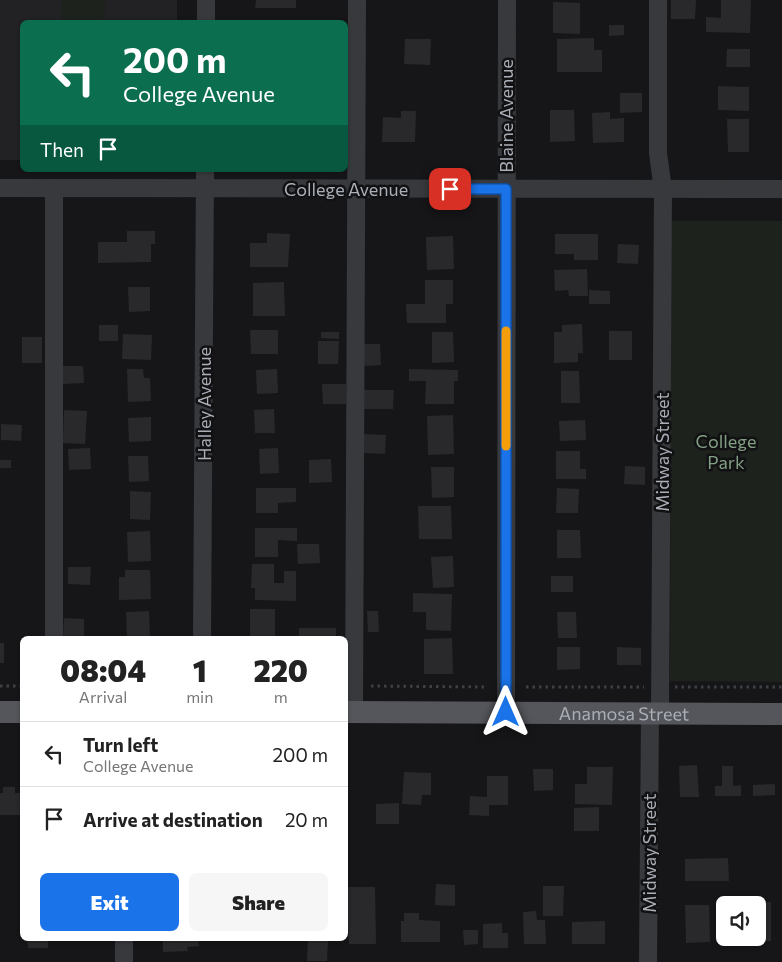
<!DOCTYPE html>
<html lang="en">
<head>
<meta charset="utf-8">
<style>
	body { margin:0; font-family:Commissioner,sans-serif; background:#f6f6f6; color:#222; height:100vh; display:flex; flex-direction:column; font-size:19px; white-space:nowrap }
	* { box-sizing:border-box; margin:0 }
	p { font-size:16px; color:#767676 }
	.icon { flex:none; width:28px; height:28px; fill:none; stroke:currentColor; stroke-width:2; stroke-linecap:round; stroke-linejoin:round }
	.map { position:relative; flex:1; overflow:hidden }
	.side { position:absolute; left:20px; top:636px; width:328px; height:305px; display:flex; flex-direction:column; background:#fff; border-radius:8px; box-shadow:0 1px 4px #0004 }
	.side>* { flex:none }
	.guide { position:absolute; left:20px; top:20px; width:328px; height:152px; border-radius:8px; box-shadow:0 1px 4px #0004; background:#0b6e4f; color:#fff; overflow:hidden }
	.fabs { position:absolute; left:716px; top:896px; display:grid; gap:10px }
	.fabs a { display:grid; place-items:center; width:50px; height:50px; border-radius:8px; background:#fff; box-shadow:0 1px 4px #0004; font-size:25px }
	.pin { position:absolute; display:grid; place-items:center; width:42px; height:42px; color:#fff; margin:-21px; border-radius:10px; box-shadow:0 2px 8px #0006 }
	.me { position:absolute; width:55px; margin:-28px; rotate:0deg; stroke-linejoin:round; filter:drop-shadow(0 0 4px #0008) }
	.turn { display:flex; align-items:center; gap:18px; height:105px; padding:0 20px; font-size:22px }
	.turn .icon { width:65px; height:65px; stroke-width:2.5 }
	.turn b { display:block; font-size:35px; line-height:42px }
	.then { display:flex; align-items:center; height:48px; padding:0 20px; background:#0003; gap:10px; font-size:19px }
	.eta { display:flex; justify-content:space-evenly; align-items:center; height:85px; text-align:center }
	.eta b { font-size:30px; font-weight:800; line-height:35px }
	.action { display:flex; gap:10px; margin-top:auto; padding:10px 20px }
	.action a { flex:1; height:58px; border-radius:8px; background:#1a73e8; color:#fff; font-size:20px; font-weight:800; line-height:58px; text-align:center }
	.action a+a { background:#f6f6f6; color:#222 }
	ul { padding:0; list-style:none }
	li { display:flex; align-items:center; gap:15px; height:65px; padding:0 20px; border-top:1px solid #e0e0e0 }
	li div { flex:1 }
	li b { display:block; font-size:19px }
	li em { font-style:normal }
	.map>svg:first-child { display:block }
	.built { fill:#222225 }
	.green { fill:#1d221d }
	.building { fill:#29292c }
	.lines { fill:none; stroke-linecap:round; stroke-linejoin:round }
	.path { stroke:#3e4043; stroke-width:3; stroke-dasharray:2.5 4; stroke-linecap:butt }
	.minor { stroke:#37393c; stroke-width:18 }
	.major { stroke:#54565b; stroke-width:22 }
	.route-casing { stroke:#114b97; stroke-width:12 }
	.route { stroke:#1a73e8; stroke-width:9 }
	.slow { stroke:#f59e0b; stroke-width:9 }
	.labels { text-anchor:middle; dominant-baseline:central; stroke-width:5; stroke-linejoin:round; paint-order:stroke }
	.street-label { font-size:18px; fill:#aaaeb6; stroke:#111113 }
	.park-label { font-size:18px; fill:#839f83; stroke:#111113 }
</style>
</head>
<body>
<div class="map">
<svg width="782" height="962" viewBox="0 0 782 962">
	<rect width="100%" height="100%" fill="#161618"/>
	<path class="built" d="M0,0H177V22H22V160H0Z"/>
	<g class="green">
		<path d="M62,0H105V14L101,22H61Z"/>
		<path d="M671,221H782V682L670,681Z"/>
	</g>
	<g class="building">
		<path d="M256,0H296V8H255Z"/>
		<path d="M671,0H696L695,19H671Z"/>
		<path d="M721,0H751L750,33L706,32V17L721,18Z"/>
		<path d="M553,2L580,3V34L553,33Z"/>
		<path d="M609,25H624V35L609,36Z"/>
		<path d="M594,38V50H602V72H557V39Z"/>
		<path d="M405,39H431L430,65L404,64Z"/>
		<path d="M727,49H750V67H726Z"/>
		<path d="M718,86L749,87V111L718,110Z"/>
		<path d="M620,93H642V112L620,113Z"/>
		<path d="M550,110H574L575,141L550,142Z"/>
		<path d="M401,111H416L415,142H382L383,117L401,118Z"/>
		<path d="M610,112V119L624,118V142L593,143L592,113Z"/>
		<path d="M727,119H749V152H728Z"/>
		<path d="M127,231H155V244H151V262L98,263V242H127Z"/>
		<path d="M267,233L290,234L288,267H250V243H267Z"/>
		<path d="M555,234H598V260H574V254H555Z"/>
		<path d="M453,236L454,269L427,270L426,237Z"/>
		<path d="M618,244L639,245L638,264L617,263Z"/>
		<path d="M587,269L588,296H569L568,290L555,291L554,270Z"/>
		<path d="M425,280H453V304H446V323H407L406,304H425Z"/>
		<path d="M284,282L285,316H253V283Z"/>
		<path d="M128,287H150V311L129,312Z"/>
		<path d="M589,290L610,291V304H589Z"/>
		<path d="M582,324L583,353H578V362L554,363V332H562V325Z"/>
		<rect x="99" y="325" width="19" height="16"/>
		<path d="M250,330H278V354H251Z"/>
		<rect x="609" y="331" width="23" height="29"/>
		<path d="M321,332H339V339L321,338Z"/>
		<path d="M432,332H453L454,362L432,363Z"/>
		<path d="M123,334L152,335L151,360L122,359Z"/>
		<rect x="22" y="337" width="20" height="26"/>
		<path d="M318,341H339L338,364H318Z"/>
		<path d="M363,344H380L381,365L364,366Z"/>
		<path d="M62,366H83L84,383L63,384Z"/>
		<path d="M127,369H143L144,378H150L151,401L128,402Z"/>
		<path d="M277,369L278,393L257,394L256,370Z"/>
		<path d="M409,369L458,370V381H454V404H425L426,381H409Z"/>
		<path d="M561,371H579L580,403H561Z"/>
		<path d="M322,384H346V404H323Z"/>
		<path d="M364,390H394L393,409H364Z"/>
		<path d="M274,409L275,433H255L254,410Z"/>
		<path d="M64,410L87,411L85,444L63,443Z"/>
		<path d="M453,415L454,454L428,455L427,416Z"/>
		<path d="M151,417V441L129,442L128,418Z"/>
		<path d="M585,420L586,440L560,441L559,421Z"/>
		<path d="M1,424L22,425L21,441L1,440Z"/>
		<path d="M364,434L386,435L385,454L364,453Z"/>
		<path d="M90,448L91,469L69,470L68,449Z"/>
		<path d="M278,448L279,473L260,474L259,449Z"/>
		<path d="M556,451H580V469H586V479H556Z"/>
		<path d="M128,456H148L149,481L129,482Z"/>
		<path d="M331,459L332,482L309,483V460Z"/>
		<rect x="0" y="460" width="11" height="8"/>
		<path d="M625,466L645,467V485L624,484Z"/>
		<path d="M431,467H454V497L432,498Z"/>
		<path d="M256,488H296V502L278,503V513H256Z"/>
		<path d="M557,488L579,489L578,513H556Z"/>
		<path d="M130,491L151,492L150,520L130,519Z"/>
		<path d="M418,506H451L452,539H419Z"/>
		<path d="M255,528H297V541L278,540V557H255Z"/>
		<path d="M557,530H580L581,558H557Z"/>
		<path d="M150,531L151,561L128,562L127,532Z"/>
		<path d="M297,544H319L320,563L298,564Z"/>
		<path d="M453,556L454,587L433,588L431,557Z"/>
		<path d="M252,564H274V583H284V571H296V601L255,600V588H251Z"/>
		<path d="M68,567H91L90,585L68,584Z"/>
		<path d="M125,570H150L151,599L119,600V577H125Z"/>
		<rect x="551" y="576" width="22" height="16"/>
		<path d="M413,593L452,594L451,631L426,630V612H413Z"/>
		<rect x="250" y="609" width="25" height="27"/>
		<path d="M149,611L150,639H127L126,612Z"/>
		<path d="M367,611H378L379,632H368Z"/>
		<path d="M557,612H576L577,638H558Z"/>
		<path d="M64,618L84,619V639H63Z"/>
		<rect x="299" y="628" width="37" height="11"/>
		<path d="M452,638L453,674H424V639Z"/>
		<rect x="0" y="643" width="4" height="20"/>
		<path d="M557,647H580V669L557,670Z"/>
		<path d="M617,647L641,648V665H617Z"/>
		<path d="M697,765L699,797H680L679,766Z"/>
		<path d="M722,766H733V786L741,785V796H715V786H722Z"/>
		<path d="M587,767H613L612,805L575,804V784H587Z"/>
		<path d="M533,769H553V790L534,791Z"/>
		<path d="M404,772L431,773V795H422L421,805L402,804Z"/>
		<path d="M487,776H508V805H489V816L469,815L470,796L487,797Z"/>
		<rect x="345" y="779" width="2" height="41"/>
		<path d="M775,784V795L753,796V785Z"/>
		<path d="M3,787H15V793H22V815H0V793H3Z"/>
		<path d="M399,803V824H376V804Z"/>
		<path d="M599,807V831H574V808Z"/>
		<path d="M728,858L729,881H685V859Z"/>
		<path d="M436,884L455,885V906L435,905Z"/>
		<path d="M543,886H564L563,916H543Z"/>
		<path d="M345,887H375L376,944H349L348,928H345Z"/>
		<path d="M747,902H771V941H748V938H758V905H747Z"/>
		<path d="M685,905H709L710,942L686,943Z"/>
		<path d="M536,911L537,920H545L546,944H524L523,912Z"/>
		<path d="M404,913H419V920L440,921V942H401V921H404Z"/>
		<path d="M605,921V944H572V922Z"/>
		<path d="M502,923V933H508V948H483V924Z"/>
		<path d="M463,930H478V944L464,945Z"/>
		<path d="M27,939H48V948H28Z"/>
		<path d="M163,939H198L199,946L187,947L188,951L163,952Z"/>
		<path d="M308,940L328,941L327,961H307Z"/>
	</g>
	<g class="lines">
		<g class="path">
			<path d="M0,686H22"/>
			<path d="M371,686L488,687"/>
			<path d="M526,687H644"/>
			<path d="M675,687H782"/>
		</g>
		<g class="minor">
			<path d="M658,0V153L663,190L660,713"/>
			<path d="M206,22V0"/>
			<path d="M0,188L782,189"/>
			<path d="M54,188V639"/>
			<path d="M202,639L205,170"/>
			<path d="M354,712L357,0"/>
			<path d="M506,712L507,0"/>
			<path d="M124,939V962"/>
			<path d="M648,962L650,714"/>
		</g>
		<g class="major">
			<path d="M0,712H22"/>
			<path id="s1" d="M345,712L782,714"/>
		</g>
	</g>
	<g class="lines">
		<defs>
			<path id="route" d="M450,189H506V712"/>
		</defs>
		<use href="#route" class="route-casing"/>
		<use href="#route" class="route"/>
		<path class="slow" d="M506,331V446"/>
	</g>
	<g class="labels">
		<g class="street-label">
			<text transform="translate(506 116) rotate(-90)">Blaine Avenue</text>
			<text x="346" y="189">College Avenue</text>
			<text transform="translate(204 404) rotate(-90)">Halley Avenue</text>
			<text transform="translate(662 452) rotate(-90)">Midway Street</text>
			<text stroke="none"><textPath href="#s1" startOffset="279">Anamosa Street</textPath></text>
			<text transform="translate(649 853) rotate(-90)">Midway Street</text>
		</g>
		<g class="park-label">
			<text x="726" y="441">College<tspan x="726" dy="21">Park</tspan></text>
		</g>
	</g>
</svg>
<div class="fabs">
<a><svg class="icon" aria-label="sound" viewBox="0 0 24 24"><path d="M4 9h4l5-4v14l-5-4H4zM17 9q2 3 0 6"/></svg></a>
</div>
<div class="pin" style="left:450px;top:189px;background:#d93025"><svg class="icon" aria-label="arrive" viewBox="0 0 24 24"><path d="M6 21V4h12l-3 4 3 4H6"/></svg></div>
<svg class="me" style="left:506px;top:712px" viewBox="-20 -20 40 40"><path d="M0-17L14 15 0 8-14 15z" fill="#1a73e8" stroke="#fff" stroke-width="4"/></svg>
<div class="guide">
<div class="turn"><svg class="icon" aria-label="left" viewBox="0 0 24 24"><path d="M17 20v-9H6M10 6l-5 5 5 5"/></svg><div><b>200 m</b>College Avenue</div></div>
<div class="then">Then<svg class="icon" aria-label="arrive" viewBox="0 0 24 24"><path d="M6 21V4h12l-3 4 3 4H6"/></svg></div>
</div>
<section class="side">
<div class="eta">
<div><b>08:04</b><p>Arrival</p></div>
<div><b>1</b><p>min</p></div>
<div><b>220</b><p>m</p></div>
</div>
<ul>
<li><svg class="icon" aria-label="left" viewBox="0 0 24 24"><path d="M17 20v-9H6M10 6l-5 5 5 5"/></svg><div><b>Turn left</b><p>College Avenue</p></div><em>200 m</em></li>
<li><svg class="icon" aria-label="arrive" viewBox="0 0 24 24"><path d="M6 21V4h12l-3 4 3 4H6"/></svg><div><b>Arrive at destination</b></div><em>20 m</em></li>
</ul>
<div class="action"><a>Exit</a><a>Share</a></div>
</section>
</div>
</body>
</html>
